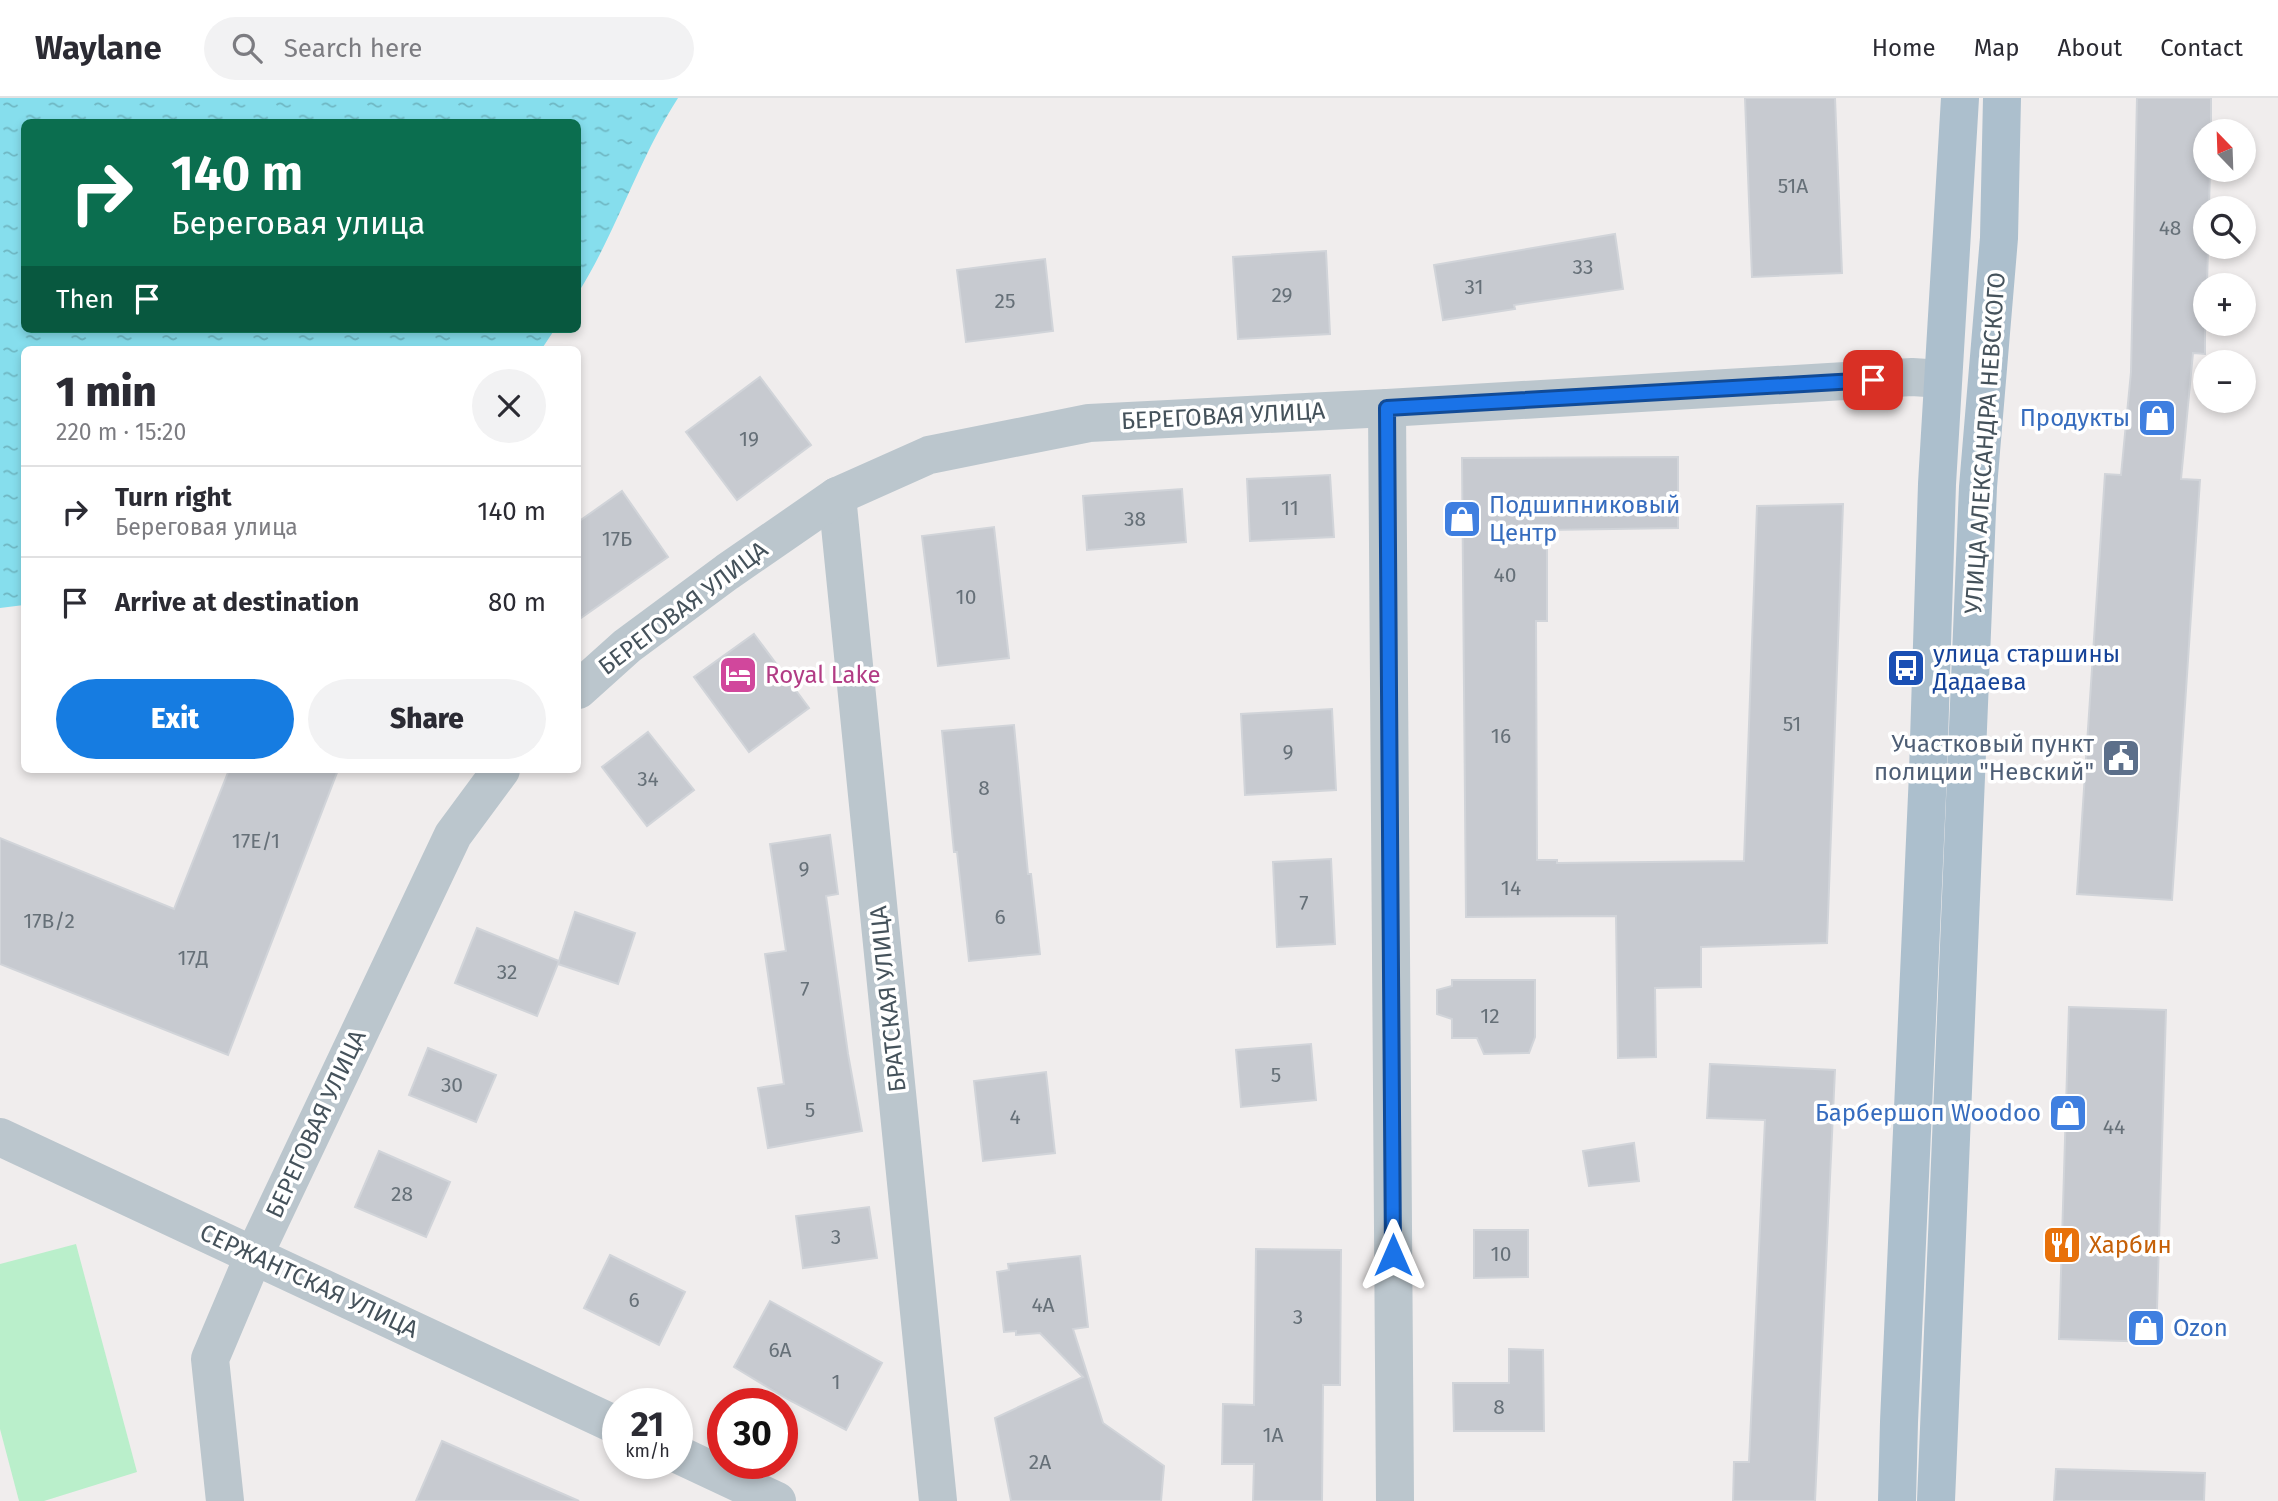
<!DOCTYPE html>
<html lang="en">
<head>
<meta charset="utf-8">
<style>
	body { margin:0; font-family:"Fira Sans",sans-serif; background:#f2f2f3; color:#2b2b33; height:100vh; display:flex; flex-direction:column; font-size:26px; white-space:nowrap }
	* { box-sizing:border-box; margin:0 }
	p { font-size:23px; color:#7c7c81 }
	.icon { flex:none; width:38px; height:38px; fill:none; stroke:currentColor; stroke-width:2; stroke-linecap:round; stroke-linejoin:round }
	.map { position:relative; flex:1; overflow:hidden }
	.sheet { position:absolute; left:21px; top:248px; width:560px; height:427px; display:flex; flex-direction:column; background:#fff; border-radius:10px; box-shadow:0 4px 10px #0003 }
	.sheet>* { flex:none }
	.top-card { position:absolute; left:21px; top:21px; width:560px; height:214px; border-radius:10px; box-shadow:0 4px 10px #0003; background:#0b6e4f; color:#fff; overflow:hidden }
	.needle { width:46px; rotate:337deg }
	.tools { position:absolute; left:2193px; top:21px; display:grid; gap:14px }
	.tools a { display:grid; place-items:center; width:63px; height:63px; border-radius:50%; background:#fff; box-shadow:0 4px 10px #0003; font-size:35px }
	.speed { position:absolute; left:602px; top:1290px; display:flex; gap:14px; font-size:35px; font-weight:700; text-align:center }
	.speed>* { display:grid; place-content:center; width:91px; height:91px; border-radius:50%; background:#fff; box-shadow:0 4px 10px #0003; line-height:1 }
	.speed small { font-size:18px; font-weight:400 }
	.speed .limit { border:10px solid #d22; background:#fff; color:#111 }
	.pin { position:absolute; display:grid; place-items:center; width:60px; height:60px; color:#fff; margin:-30px; border-radius:14px; box-shadow:0 4px 10px #0006 }
	.me { position:absolute; width:77px; margin:-38px; rotate:0deg; stroke-linejoin:round; filter:drop-shadow(0 0 5px #0008) }
	.turn { display:flex; align-items:center; gap:24px; height:147px; padding:0 35px; font-size:32px }
	.turn .icon { width:91px; height:91px; stroke-width:2.5 }
	.turn b { display:block; font-size:49px; line-height:60px }
	.then { display:flex; align-items:center; height:66px; padding:0 35px; background:#0003; gap:14px; font-size:26px }
	.round { display:grid; place-items:center; flex:none; width:74px; height:74px; border-radius:37px; background:#f2f2f3 }
	.headline { display:flex; align-items:center; justify-content:space-between; height:119px; padding:0 35px }
	h1 { font-size:42px; font-weight:800; line-height:52px }
	.action { display:flex; gap:14px; margin-top:auto; padding:14px 35px }
	.action a { flex:1; height:80px; border-radius:42px; background:#167ce1; color:#fff; font-size:28px; font-weight:800; line-height:80px; text-align:center }
	.action a+a { background:#f2f2f3; color:#2b2b33 }
	ul { padding:0; list-style:none }
	li { display:flex; align-items:center; gap:21px; height:91px; padding:0 35px; border-top:2px solid #e1e1e2 }
	li div { flex:1 }
	li b { display:block; font-size:26px }
	li em { font-style:normal }
	header { display:flex; align-items:center; gap:42px; box-sizing:border-box; height:98px; padding:0 35px; background:#fff; border-bottom:2px solid #e1e1e2 }
	header strong { font-size:33px }
	nav { display:flex; gap:38px; margin-inline-start:auto; font-size:24px }
	.search { width:490px; height:63px; background:#f2f2f3; display:flex; align-items:center; gap:18px; box-sizing:border-box; padding:0 24px; border-radius:38px; color:#7c7c81; font-size:26px }
	.map>svg:first-child { display:block }
	.park { fill:#baefcb }
	.water { fill:url(#water-ripples) }
	.building { fill:#c7cad0; stroke:#d1d4d9; stroke-width:2 }
	.lines { fill:none; stroke-linecap:round; stroke-linejoin:round }
	.street { stroke:#bbc6cd; stroke-width:38 }
	.primary { stroke:#acbfcd; stroke-width:38 }
	.route-casing { stroke:#114b97; stroke-width:18 }
	.route { stroke:#1a73e8; stroke-width:12 }
	.labels { text-anchor:middle; dominant-baseline:central; stroke-width:7; stroke-linejoin:round; paint-order:stroke }
	.number-label { font-size:21px; fill:#667078 }
	.street-label { font-size:24px; fill:#45525b; stroke:#fff }
	.shop-label { font-size:24px; fill:#366cbe; stroke:#fff; text-anchor:end }
	.transit-label { font-size:24px; fill:#164399; stroke:#fff; text-anchor:start }
	.hotel-label { font-size:24px; fill:#b23c85; stroke:#fff; text-anchor:start }
	.service-label { font-size:24px; fill:#4e5e75; stroke:#fff; text-anchor:end }
	.food-label { font-size:24px; fill:#c56008; stroke:#fff; text-anchor:start }
</style>
</head>
<body>
<header>
<strong>Waylane</strong>
<div class="search"><svg class="icon" aria-label="search" viewBox="0 0 24 24"><circle cx="10" cy="10" r="6"/><path d="M15 15l6 6"/></svg>Search here</div>
<nav><a>Home</a><a>Map</a><a>About</a><a>Contact</a></nav>
</header>
<div class="map">
<svg width="2278" height="1403" viewBox="0 0 2278 1403">
	<defs>
		<pattern id="water-ripples" width="26" height="14" patternUnits="userSpaceOnUse" patternTransform="scale(1.75)"><rect width="26" height="14" fill="#86deed"/><path d="M2 4q2-2 4 0t4 0M15 11q2-2 4 0t4 0" fill="none" stroke="#6fb7c3"/></pattern>
	</defs>
	<rect width="100%" height="100%" fill="#f0eded"/>
	<path class="park" d="M76,1146L137,1374L44,1403H19L0,1331V1166Z"/>
	<path class="water" d="M0,0H678C638,62 617,133 578,195V24H24V231H555L541,252H24V507L0,510Z"/>
	<g class="building">
		<path d="M1745,0H1835L1842,175L1752,179Z"/>
		<path d="M2137,0H2211V33H2205V72H2210L2209,110H2205V149H2208L2207,187H2205V256L2193,255L2181,381L2200,382L2172,802L2077,796L2105,376L2121,377L2131,274Z"/>
		<path d="M1615,136L1623,191L1514,207L1515,211L1443,222L1434,167Z"/>
		<path d="M1326,153L1330,236L1238,241L1233,159Z"/>
		<path d="M1045,161L1053,233L966,244L957,172Z"/>
		<path d="M760,279L811,347L737,402L686,334Z"/>
		<path d="M1678,359V430L1547,432V523H1536L1537,762H1557V765L1744,763L1757,408L1843,406L1827,845L1701,849V889L1655,890L1656,959L1618,960L1616,818L1466,819L1462,360Z"/>
		<path d="M1330,377L1334,439L1250,443L1247,381Z"/>
		<path d="M1182,391L1186,444L1087,452L1083,398Z"/>
		<path d="M622,393L668,459L578,522V424Z"/>
		<path d="M994,429L1009,560L938,568L922,438Z"/>
		<path d="M754,536L809,610L749,654L694,579Z"/>
		<path d="M1332,611L1336,692L1245,697L1241,616Z"/>
		<path d="M1014,627L1028,776H1031L1040,856L969,863L957,754H954L942,633Z"/>
		<path d="M648,634L694,692L647,728L602,669Z"/>
		<path d="M229,672H338L228,957L0,866V740L174,811Z"/>
		<path d="M830,737L838,796L826,798L848,956L862,1033L768,1050L758,990L784,986L765,856L786,853L770,746Z"/>
		<path d="M1331,761L1335,846L1277,849L1273,764Z"/>
		<path d="M575,814L635,835L618,886L558,866Z"/>
		<path d="M477,830L559,863L537,918L455,885Z"/>
		<path d="M1452,882H1535V939L1529,955L1484,956L1477,940H1452V921L1437,916V892L1452,888Z"/>
		<path d="M2069,909L2166,912L2156,1244L2059,1241Z"/>
		<path d="M1311,946L1316,1002L1241,1009L1236,952Z"/>
		<path d="M428,950L496,977L476,1024L409,997Z"/>
		<path d="M1710,966L1835,972L1815,1403H1733L1734,1364H1749L1765,1022L1707,1020Z"/>
		<path d="M1046,974L1055,1055L983,1063L974,983Z"/>
		<path d="M1634,1045L1639,1083L1589,1088L1583,1053Z"/>
		<path d="M379,1053L450,1084L426,1139L355,1109Z"/>
		<path d="M869,1109L877,1160L803,1170L796,1118Z"/>
		<path d="M1474,1132H1528V1179L1474,1180Z"/>
		<path d="M1256,1151L1341,1152L1340,1287H1323L1322,1403H1253L1254,1366H1222L1223,1306L1254,1307Z"/>
		<path d="M610,1157L685,1194L659,1247L584,1210Z"/>
		<path d="M1080,1158L1088,1229L1073,1231L1103,1325L1164,1368L1161,1403H1011L995,1320L1083,1279L1040,1235L1016,1237V1233L1004,1234L997,1174L1009,1172L1008,1166Z"/>
		<path d="M770,1203L882,1265L846,1332L789,1302L734,1269Z"/>
		<path d="M1509,1251L1543,1252L1544,1333H1454L1453,1285H1509Z"/>
		<path d="M442,1343L579,1403H416Z"/>
		<path d="M2056,1371L2205,1375L2204,1403H2054Z"/>
	</g>
	<g class="lines">
		<g class="street">
			<path d="M1387,310L1395,1403"/>
			<path d="M837,398L938,1403"/>
			<path d="M578,592L627,548L727,474L837,398L929,357L1089,325L1387,310L1912,279L1943,281"/>
			<path d="M0,1039L618,1328"/>
			<path d="M677,1356L777,1403"/>
			<path d="M225,1403L210,1261L254,1157L453,737L501,672"/>
		</g>
		<g class="primary">
			<path d="M1897,1403L1899,1324L1928,675L1937,386L1960,0"/>
			<path d="M1936,1403L1978,389L1999,140L2002,0"/>
		</g>
	</g>
	<g class="lines">
		<defs>
			<path id="route" d="M1393,1157L1387,310L1873,282"/>
		</defs>
		<use href="#route" class="route-casing"/>
		<use href="#route" class="route"/>
	</g>
	<defs>
		<symbol id="shop-square" viewBox="-11 -11 22 22"><rect x="-9" y="-9" width="18" height="18" rx="4" fill="#3f7fe0" stroke="#fff"/><path d="M-5-2.5h2.3a2.7 3.5 0 0 1 5.4 0H5L5.5 6h-11ZM-1.5-2.5h3a1.5 2.3 0 0 0-3 0Z" fill="#fff"/></symbol>
		<symbol id="bus-square" viewBox="-11 -11 22 22"><rect x="-9" y="-9" width="18" height="18" rx="4" fill="#1a4fb4" stroke="#fff"/><path d="M-5-6H5V4H4V6H2V4H-2V6H-4V4H-5ZM-3.5-4V0h7V-4ZM-3.5 1.2v1.5H-2V1.2ZM2 1.2v1.5H3.5V1.2Z" fill="#fff"/></symbol>
		<symbol id="hotel-square" viewBox="-11 -11 22 22"><rect x="-9" y="-9" width="18" height="18" rx="4" fill="#d1479c" stroke="#fff"/><path d="M-6-4.5h1.5V1H6V5H4.5V3h-9V5H-6ZM-4 0a1.8 1.8 0 1 1 3.6 0ZM.5 0V-2.5h3Q6-2.5 6 0Z" fill="#fff"/></symbol>
		<symbol id="civic-square" viewBox="-11 -11 22 22"><rect x="-9" y="-9" width="18" height="18" rx="4" fill="#5c6f8a" stroke="#fff"/><path d="M-.6-6.5H3V-4.5H.6V-3L4-1V1h2V6H-6V1h2V-1L-.6-3ZM-1.2 2.5V6h2.4V2.5Z" fill="#fff"/></symbol>
		<symbol id="restaurant-square" viewBox="-11 -11 22 22"><rect x="-9" y="-9" width="18" height="18" rx="4" fill="#e8710a" stroke="#fff"/><path d="M-5-6h1v4h1v-4h1v4h1v-4h1v5L-1.5 .5V6h-2V.5L-5-1ZM5-6V6H3V1.5H1.5Q1.5-4 5-6Z" fill="#fff"/></symbol>
	</defs>
	<g fill-rule="evenodd">
		<use href="#shop-square" x="2135" y="298" width="44" height="44"/>
		<use href="#shop-square" x="1440" y="399" width="44" height="44"/>
		<use href="#bus-square" x="1884" y="548" width="44" height="44"/>
		<use href="#hotel-square" x="716" y="555" width="44" height="44"/>
		<use href="#civic-square" x="2099" y="638" width="44" height="44"/>
		<use href="#shop-square" x="2046" y="993" width="44" height="44"/>
		<use href="#restaurant-square" x="2040" y="1125" width="44" height="44"/>
		<use href="#shop-square" x="2124" y="1208" width="44" height="44"/>
	</g>
	<g class="labels">
		<g class="number-label">
			<text x="1793" y="88">51А</text>
			<text x="2170" y="130">48</text>
			<text x="1583" y="169">33</text>
			<text x="1474" y="189">31</text>
			<text x="1282" y="197">29</text>
			<text x="1005" y="203">25</text>
			<text x="749" y="341">19</text>
			<text x="1290" y="410">11</text>
			<text x="1135" y="421">38</text>
			<text x="617" y="441">17Б</text>
			<text x="1505" y="477">40</text>
			<text x="966" y="499">10</text>
			<text x="1792" y="626">51</text>
			<text x="1501" y="638">16</text>
			<text x="1288" y="654">9</text>
			<text x="648" y="681">34</text>
			<text x="984" y="690">8</text>
			<text x="256" y="743">17Е/1</text>
			<text x="804" y="771">9</text>
			<text x="1511" y="790">14</text>
			<text x="1304" y="805">7</text>
			<text x="1000" y="819">6</text>
			<text x="49" y="823">17В/2</text>
			<text x="193" y="860">17Д</text>
			<text x="507" y="874">32</text>
			<text x="805" y="891">7</text>
			<text x="1490" y="918">12</text>
			<text x="1276" y="977">5</text>
			<text x="452" y="987">30</text>
			<text x="810" y="1012">5</text>
			<text x="1015" y="1019">4</text>
			<text x="2114" y="1029">44</text>
			<text x="402" y="1096">28</text>
			<text x="836" y="1139">3</text>
			<text x="1501" y="1156">10</text>
			<text x="634" y="1202">6</text>
			<text x="1043" y="1207">4А</text>
			<text x="1298" y="1219">3</text>
			<text x="780" y="1252">6А</text>
			<text x="836" y="1284">1</text>
			<text x="1499" y="1309">8</text>
			<text x="1273" y="1337">1А</text>
			<text x="1040" y="1364">2А</text>
		</g>
		<g class="street-label">
			<text transform="translate(1223 318) rotate(-3)">БЕРЕГОВАЯ УЛИЦА</text>
			<text transform="translate(1985 345) rotate(-86)">УЛИЦА АЛЕКСАНДРА НЕВСКОГО</text>
			<text transform="translate(683 510) rotate(-37)">БЕРЕГОВАЯ УЛИЦА</text>
			<text transform="translate(888 901) rotate(-96)">БРАТСКАЯ УЛИЦА</text>
			<text transform="translate(316 1026) rotate(-65)">БЕРЕГОВАЯ УЛИЦА</text>
			<text transform="translate(309 1183) rotate(25)">СЕРЖАНТСКАЯ УЛИЦА</text>
		</g>
		<g class="shop-label">
			<text x="2130" y="320">Продукты</text>
			<text x="1489" y="407" text-anchor="start">Подшипниковый<tspan x="1489" dy="28">Центр</tspan></text>
			<text x="2041" y="1015">Барбершоп Woodoo</text>
			<text x="2173" y="1230" text-anchor="start">Ozon</text>
		</g>
		<g class="transit-label">
			<text x="1933" y="556">улица старшины<tspan x="1933" dy="28">Дадаева</tspan></text>
		</g>
		<g class="hotel-label">
			<text x="765" y="577">Royal Lake</text>
		</g>
		<g class="service-label">
			<text x="2094" y="646">Участковый пункт<tspan x="2094" dy="28">полиции "Невский"</tspan></text>
		</g>
		<g class="food-label">
			<text x="2089" y="1147">Харбин</text>
		</g>
	</g>
</svg>
<div class="tools">
<a><svg class="needle" viewBox="-14 -14 28 28"><path d="M0-13l5 13h-10z" fill="#e53935"/><path d="M0 13l5-13h-10z" fill="#7c7c81"/></svg></a>
<a><svg class="icon" aria-label="search" viewBox="0 0 24 24"><circle cx="10" cy="10" r="6"/><path d="M15 15l6 6"/></svg></a>
<a>+</a>
<a>−</a>
</div>
<div class="speed"><div>21<small>km/h</small></div><div class="limit">30</div></div>
<div class="pin" style="left:1873px;top:282px;background:#d93025"><svg class="icon" aria-label="arrive" viewBox="0 0 24 24"><path d="M6 21V4h12l-3 4 3 4H6"/></svg></div>
<svg class="me" style="left:1393px;top:1157px" viewBox="-20 -20 40 40"><path d="M0-17L14 15 0 8-14 15z" fill="#1a73e8" stroke="#fff" stroke-width="4"/></svg>
<div class="top-card">
<div class="turn"><svg class="icon" aria-label="right" viewBox="0 0 24 24"><path d="M7 20v-9h11M14 6l5 5-5 5"/></svg><div><b>140 m</b>Береговая улица</div></div>
<div class="then">Then<svg class="icon" aria-label="arrive" viewBox="0 0 24 24"><path d="M6 21V4h12l-3 4 3 4H6"/></svg></div>
</div>
<section class="sheet">
<div class="headline"><div><h1>1 min</h1><p>220 m · 15:20</p></div><a class="round"><svg class="icon" aria-label="close" viewBox="0 0 24 24"><path d="M6 6l12 12M18 6L6 18"/></svg></a></div>
<ul>
<li><svg class="icon" aria-label="right" viewBox="0 0 24 24"><path d="M7 20v-9h11M14 6l5 5-5 5"/></svg><div><b>Turn right</b><p>Береговая улица</p></div><em>140 m</em></li>
<li><svg class="icon" aria-label="arrive" viewBox="0 0 24 24"><path d="M6 21V4h12l-3 4 3 4H6"/></svg><div><b>Arrive at destination</b></div><em>80 m</em></li>
</ul>
<div class="action"><a>Exit</a><a>Share</a></div>
</section>
</div>
</body>
</html>
